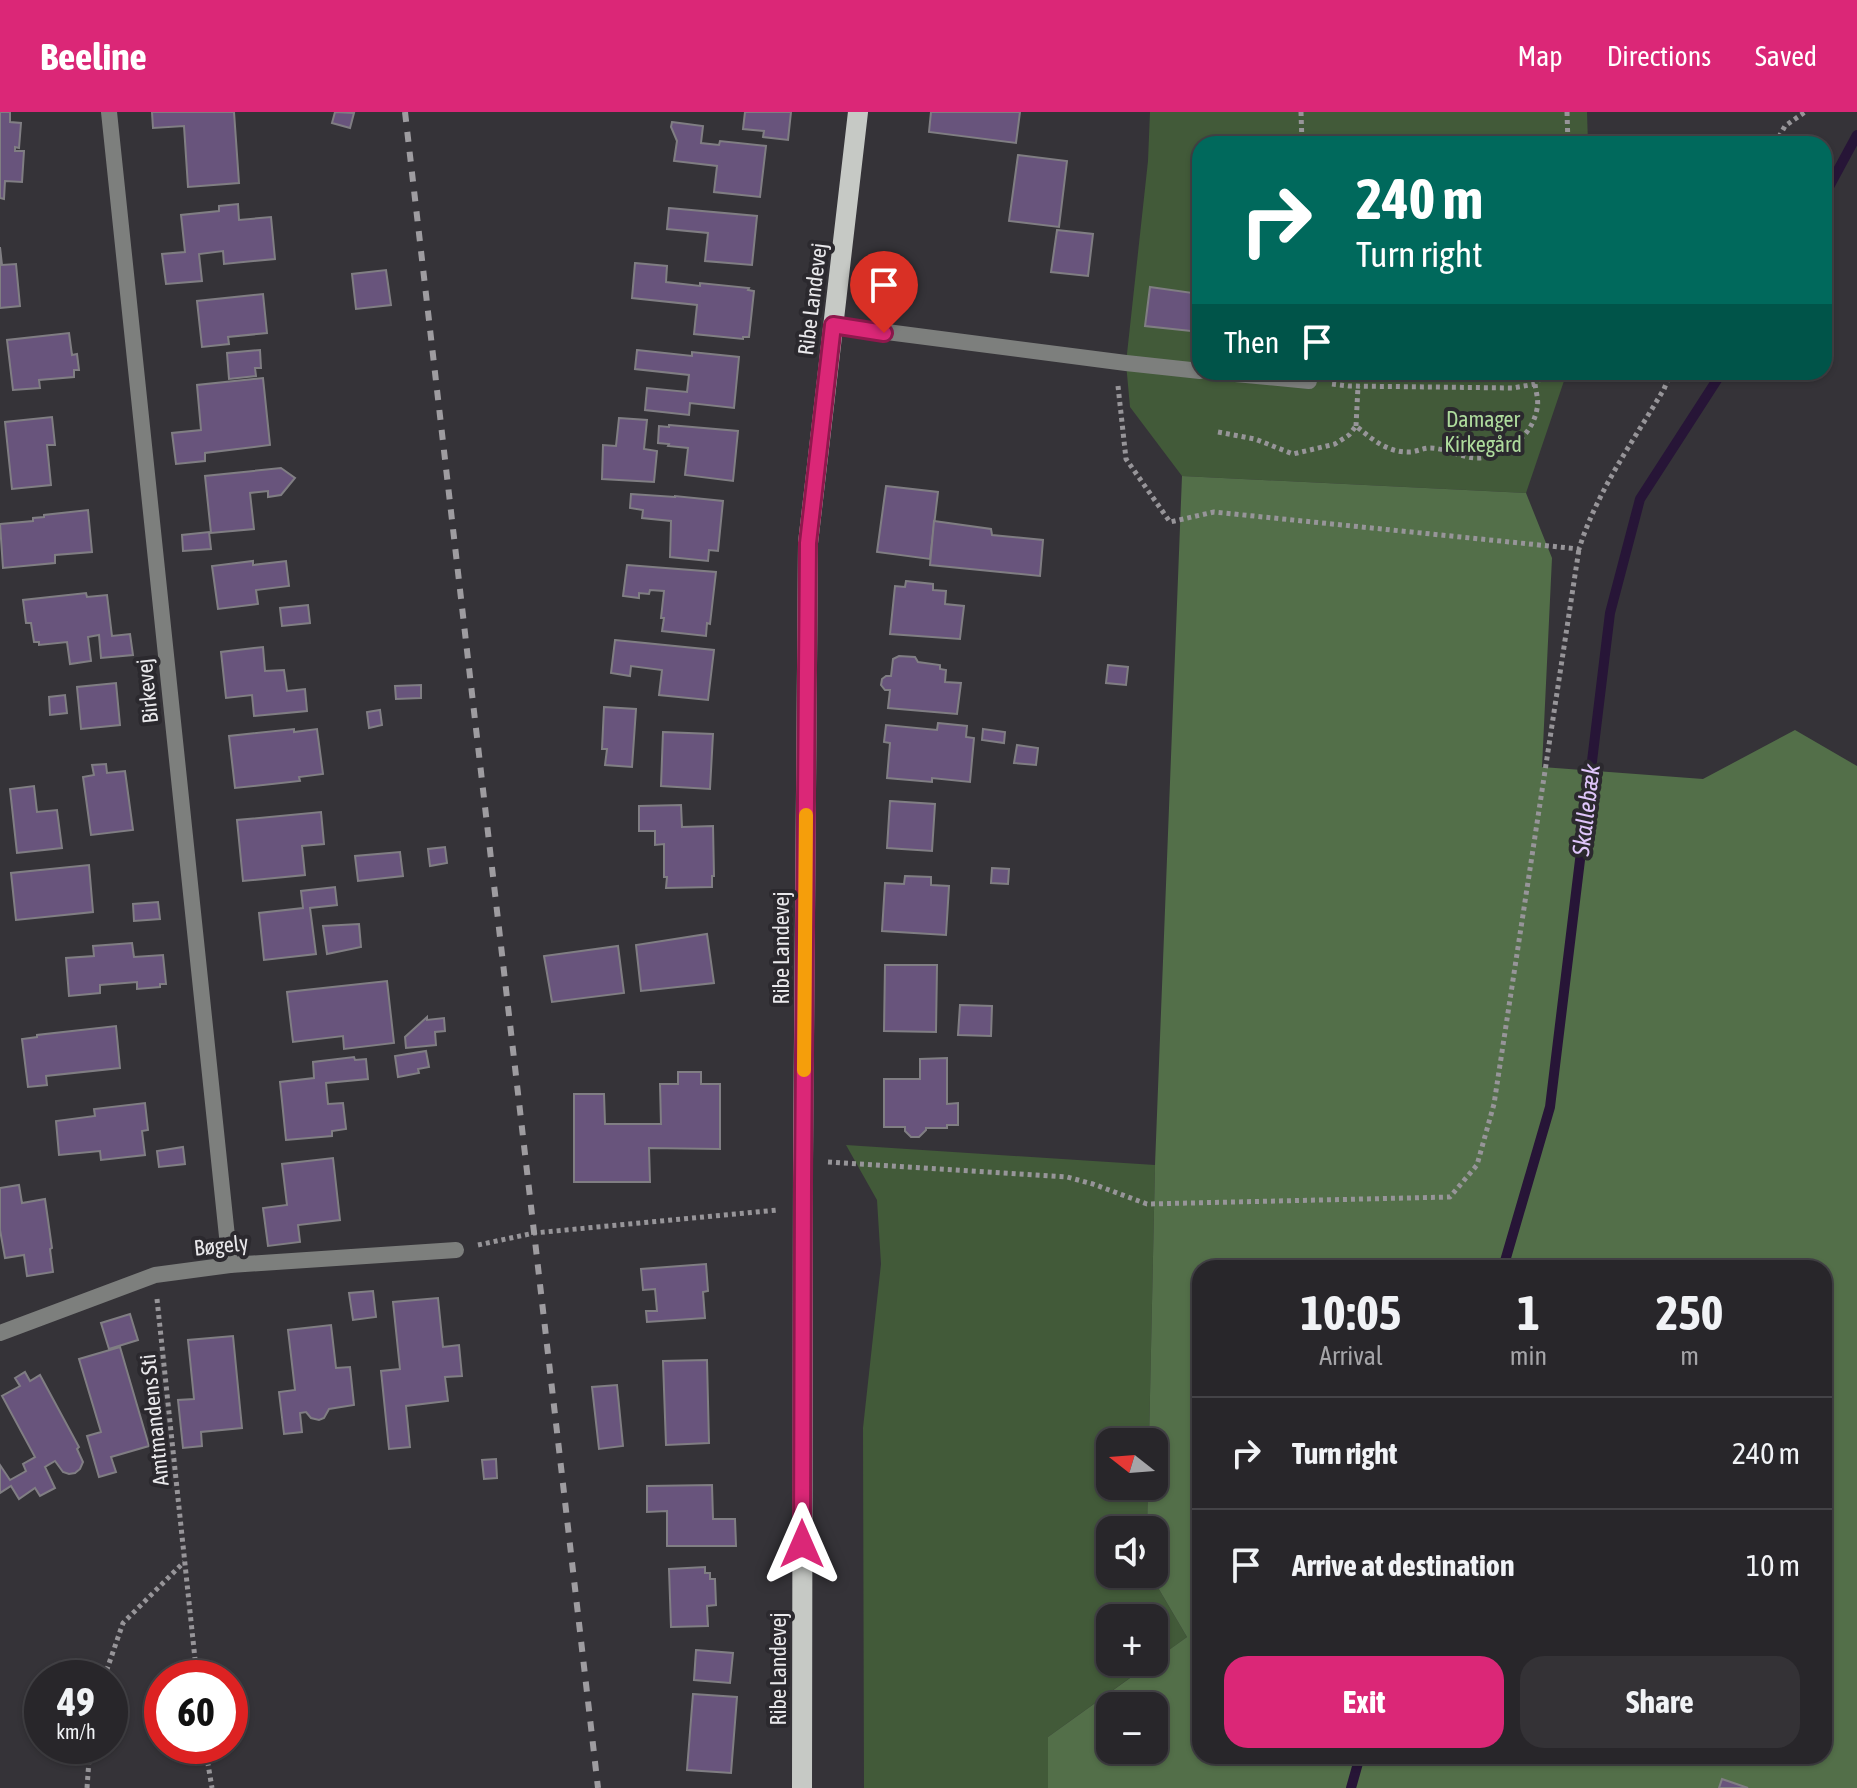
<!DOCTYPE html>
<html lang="en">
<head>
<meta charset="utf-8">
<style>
	body { margin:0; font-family:"Asap Condensed",sans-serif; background:#343236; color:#f1f3f6; height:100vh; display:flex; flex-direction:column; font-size:30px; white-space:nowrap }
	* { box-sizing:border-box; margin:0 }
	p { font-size:26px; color:#a5a5a8 }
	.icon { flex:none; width:44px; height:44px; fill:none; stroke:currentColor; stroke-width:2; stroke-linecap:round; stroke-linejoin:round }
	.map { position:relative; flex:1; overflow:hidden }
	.panel { position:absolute; left:1192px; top:1148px; width:640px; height:504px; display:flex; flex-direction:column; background:#28262a; border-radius:24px; box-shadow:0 2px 6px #0004,0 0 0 2px #444347 }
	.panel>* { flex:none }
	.guide { position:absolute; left:1192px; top:24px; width:640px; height:244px; border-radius:24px; box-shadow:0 2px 6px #0004,0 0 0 2px #444347; background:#00695c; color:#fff; overflow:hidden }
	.needle { width:52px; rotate:287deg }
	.tools { position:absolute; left:1096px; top:1316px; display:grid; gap:16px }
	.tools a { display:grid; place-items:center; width:72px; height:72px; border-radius:16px; background:#28262a; box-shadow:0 2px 6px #0004,0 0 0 2px #444347; font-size:40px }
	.speed { position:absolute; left:24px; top:1548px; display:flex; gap:16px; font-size:40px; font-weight:700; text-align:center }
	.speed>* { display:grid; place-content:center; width:104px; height:104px; border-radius:50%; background:#28262a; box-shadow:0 2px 6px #0004,0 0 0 2px #444347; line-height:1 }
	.speed small { font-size:20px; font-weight:400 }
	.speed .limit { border:12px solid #d22; background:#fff; color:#111 }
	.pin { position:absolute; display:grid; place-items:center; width:68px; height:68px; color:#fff; margin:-82px -34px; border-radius:50% 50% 50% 0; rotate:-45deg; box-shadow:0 0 8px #0007 }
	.pin .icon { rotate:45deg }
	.me { position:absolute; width:88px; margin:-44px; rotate:0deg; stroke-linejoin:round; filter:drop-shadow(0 0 6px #0008) }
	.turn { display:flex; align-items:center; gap:28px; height:168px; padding:0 32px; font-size:36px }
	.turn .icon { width:104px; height:104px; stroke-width:2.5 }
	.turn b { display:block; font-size:56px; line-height:68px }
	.then { display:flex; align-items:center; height:76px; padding:0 32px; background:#0003; gap:16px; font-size:30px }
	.eta { display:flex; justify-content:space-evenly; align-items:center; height:136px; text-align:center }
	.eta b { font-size:48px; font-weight:700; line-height:56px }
	.cta { display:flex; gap:16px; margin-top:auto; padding:16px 32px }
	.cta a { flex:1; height:92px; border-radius:24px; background:#db2777; color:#fff; font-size:32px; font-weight:700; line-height:92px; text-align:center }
	.cta a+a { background:#343236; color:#f1f3f6 }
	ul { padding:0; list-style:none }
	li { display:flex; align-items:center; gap:24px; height:112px; padding:0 32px; border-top:2px solid #444347 }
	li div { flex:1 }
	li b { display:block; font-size:30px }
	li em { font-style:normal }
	header { display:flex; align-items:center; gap:48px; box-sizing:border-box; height:112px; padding:0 40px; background:#db2777; color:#fff }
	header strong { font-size:38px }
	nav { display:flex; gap:44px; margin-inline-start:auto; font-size:28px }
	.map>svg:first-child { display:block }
	.green { fill:#425a39 }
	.forest { fill:#536f49; fill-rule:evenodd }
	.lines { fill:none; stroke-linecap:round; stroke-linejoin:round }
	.stream { stroke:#271537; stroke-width:10 }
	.building { fill:#68547c; stroke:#807e83; stroke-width:2 }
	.path { stroke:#979599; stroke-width:5; stroke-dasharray:4 4; stroke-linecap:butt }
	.service { stroke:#7d7f7d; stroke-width:16 }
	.minor { stroke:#7d7f7d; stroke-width:16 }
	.primary { stroke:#c6c9c5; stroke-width:20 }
	.rail { stroke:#9e9ca0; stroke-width:6; stroke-dasharray:10 10; stroke-linecap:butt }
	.route-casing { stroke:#8e194d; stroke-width:20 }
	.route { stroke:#db2777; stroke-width:14 }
	.slow { stroke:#f59e0b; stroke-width:14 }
	.labels { text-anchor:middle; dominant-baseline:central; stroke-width:8; stroke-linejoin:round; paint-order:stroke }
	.street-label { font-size:22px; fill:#e9e8eb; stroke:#2b292e }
	.park-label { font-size:22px; fill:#aedb9d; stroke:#2b292e }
	.water-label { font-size:24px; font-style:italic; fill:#e0c6fb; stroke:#2b292e }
</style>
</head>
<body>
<header>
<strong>Beeline</strong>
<nav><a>Map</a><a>Directions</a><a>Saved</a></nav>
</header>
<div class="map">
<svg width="1857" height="1676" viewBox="0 0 1857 1676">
	<rect width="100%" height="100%" fill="#353338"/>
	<g class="green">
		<path d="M1150,0H1587L1588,32H1200V260H1567L1526,381L1182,364L1130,295L1126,251L1148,49Z"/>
		<path d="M846,1033L1155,1053L1149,1330H1110V1374H1148L1147,1418H1110V1462H1150L1187,1525L1154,1549V1506H1110V1550H1152L1048,1625V1676H864L863,1316L881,1152L877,1088Z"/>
	</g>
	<path class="forest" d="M1182,364L1526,381L1552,446L1542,655L1703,667L1795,618L1857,654V1676H1048V1625L1187,1525L1150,1462H1154V1418H1147L1148,1374H1154V1330H1149L1155,1053ZM1200,1156H1824V1644H1200ZM1110,1594H1154V1638H1110Z"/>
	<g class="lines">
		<g class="stream">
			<path d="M1824,84L1857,23"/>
			<path d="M1503,1156L1550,995L1610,501L1640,387L1722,260"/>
			<path d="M1351,1676L1360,1644"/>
		</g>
	</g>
	<g class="building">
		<path d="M0,0H10V10L21,11L19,36L15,35V39H24L22,70L5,69L4,87L0,86Z"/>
		<path d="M152,0H234L239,71L188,75L184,14L153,16Z"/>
		<path d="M335,0L354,1L350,16L332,11Z"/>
		<path d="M745,0H791L788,28L763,25L764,19L743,17Z"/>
		<path d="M931,0H1020L1016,31L929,20Z"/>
		<path d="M672,10L703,14L701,31L719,33L720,29L766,34L760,85L714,80L717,54L674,49L677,29L671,15Z"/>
		<path d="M1018,43L1067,49L1059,115L1009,109Z"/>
		<path d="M238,92L239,108L271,105L275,147L224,152L223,139L199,142L202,169L166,172L162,142L185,140L181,103L219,99V94Z"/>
		<path d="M669,96L757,104L752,153L705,149L708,121L667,117Z"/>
		<path d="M1057,118L1093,122L1088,164L1051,160Z"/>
		<path d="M0,135L2,153L16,152L20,194L0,196Z"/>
		<path d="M635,151L667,154L666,170L700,174V171L749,176L748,178L754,179L749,225H743V227L694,222L697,193L632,186Z"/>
		<path d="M386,158L391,193L356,197L352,162Z"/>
		<path d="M1150,175L1200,182V220L1145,214Z"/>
		<path d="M263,182L267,221L228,225L229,232L202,235L197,189Z"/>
		<path d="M69,221L72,243L77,242L79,258H74V265L39,268L40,276L13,278L7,228Z"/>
		<path d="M260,238L261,256H255L256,264L229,267L227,241Z"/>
		<path d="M637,238L692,244V240L739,245L734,296L690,291L689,303L645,298L647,276L687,280L689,263L635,257Z"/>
		<path d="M263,266L270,333L205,341V349L176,352L172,321L201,318L197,273Z"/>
		<path d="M52,305L55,333H47L51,373L12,377L5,310Z"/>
		<path d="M619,306L647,308L644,337L657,339L654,370L602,367L603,333L616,334Z"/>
		<path d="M669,313L738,319L733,369L685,363L688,336L668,334L669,332L658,331L659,314L669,315Z"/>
		<path d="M281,356L295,366L281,383L268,385V379L250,381L254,417L211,421L205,364Z"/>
		<path d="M886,374L938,380L930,447L877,440Z"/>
		<path d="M631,382L675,385V384L723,389L718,439L709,438L708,449L670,445L671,409L642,406L643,398L630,396Z"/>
		<path d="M88,398L92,440L55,443V451L3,456L0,412L33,409V406L44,405V403Z"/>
		<path d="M934,409L991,417L992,423L1043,428L1040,464L930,453Z"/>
		<path d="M209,420L211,437L183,439L182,423Z"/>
		<path d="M253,449V453L286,449L289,474L256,478L258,492L218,497L212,454Z"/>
		<path d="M627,453L716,460L710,512L707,511L706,524L662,519L664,506H661L664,479L650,478L649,482L639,481V486L623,484Z"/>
		<path d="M906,469L933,472V478L946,479L945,492L964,494L960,527L890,522L895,474L905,475Z"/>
		<path d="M86,481L87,485L107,483L112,524L130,522L133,543L101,546L99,523L88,525L91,549L70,552L67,530L39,533V530H34L31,511H26L23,488Z"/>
		<path d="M308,493L310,511L282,514L280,496Z"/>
		<path d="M615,528L714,538L708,588L659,583L662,558L631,554L630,564L611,561Z"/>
		<path d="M263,535L265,559L284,558L287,579L305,577L307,599L254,604L252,583L226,586L221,540Z"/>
		<path d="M899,544L915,545L918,550L940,553V557L946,558L945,570L961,571L957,602L888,596L890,578H885L881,573L882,567L886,564H891L893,547Z"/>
		<path d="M1108,553L1128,555L1126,573L1106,571Z"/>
		<path d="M116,571L120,613L81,617L77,575Z"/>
		<path d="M421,573V586L396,587L395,574Z"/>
		<path d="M65,583L67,601L50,603L49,585Z"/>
		<path d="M604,595L636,597L632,655L605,653L607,637H602Z"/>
		<path d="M380,598L382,613L369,616L367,600Z"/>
		<path d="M938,611L967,614L966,625L974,626L970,670L932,666V670L887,666L890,631L884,630L886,613L937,618Z"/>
		<path d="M294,617V620L317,617L323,662L299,665L300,669L235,676L229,624Z"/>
		<path d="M983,617L1005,620L1004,631L982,628Z"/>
		<path d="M663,620L713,622L710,677L661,674Z"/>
		<path d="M1017,633L1038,636L1036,653L1014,651Z"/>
		<path d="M106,652L107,661L125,659L133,718L91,723L83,665L94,663L92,653Z"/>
		<path d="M34,674L37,700L57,698L62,736L17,741L10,677Z"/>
		<path d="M890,689L935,692L932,739L887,736Z"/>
		<path d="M681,693L682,715L713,714L714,764H712V775L666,776L667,765H664V732L655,733V719H639V694Z"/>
		<path d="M321,700L324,732L302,734L305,763L243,769L237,708Z"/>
		<path d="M445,735L447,751L430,754L428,737Z"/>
		<path d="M400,740L403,764L358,769L355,744Z"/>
		<path d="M89,753L93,800L16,808L11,761Z"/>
		<path d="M992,756L1009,757L1008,772L991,771Z"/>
		<path d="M905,764L931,765V773L949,774L946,823L882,819L885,771L904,772Z"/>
		<path d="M335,775L337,793L310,796L316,842L264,848L259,801L303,796L301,779Z"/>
		<path d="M158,790L160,807L134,809L133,792Z"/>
		<path d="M359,812L361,835L327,842L323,814Z"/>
		<path d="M707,822L714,871L641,879L636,833Z"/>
		<path d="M132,831L134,845L163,843L166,872H160V875L137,877V870L100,873V881L69,884L66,846L94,844L93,834Z"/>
		<path d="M618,834L624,881L552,890L544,844Z"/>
		<path d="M885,853H937L936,920L884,919Z"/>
		<path d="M387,869L394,931L344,937L343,924L293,930L287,880Z"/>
		<path d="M960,893L992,894L991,924L958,923Z"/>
		<path d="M427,905V908L444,906L445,919L435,920L436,933L406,936L405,925Z"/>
		<path d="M116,914L120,956L46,964L47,973L28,975L22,927L37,925V923Z"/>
		<path d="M426,939L429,955L418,957L419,961L398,965L395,944Z"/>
		<path d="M354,945L355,948L366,947L368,967L326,971L328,992L343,991L346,1017L332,1019V1024L286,1028L280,970L314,966L313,950Z"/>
		<path d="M947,946V992L958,991V1013H947V1016H926V1018L919,1025H911L905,1019V1015H884V967H920V947Z"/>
		<path d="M678,960H701V972H720V1037L649,1036L650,1070H574V982H604L605,1012H661L660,972H678Z"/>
		<path d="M145,991L148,1018L142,1019L145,1043L101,1048L100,1039L59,1043L56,1009L95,1004L94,997Z"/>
		<path d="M183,1035L185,1052L159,1055L157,1039Z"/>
		<path d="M333,1046L340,1108L298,1113L300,1130L268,1134L263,1096L287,1093L282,1052Z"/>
		<path d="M19,1073L22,1091L45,1087L52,1136L50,1137L53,1160L27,1164L24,1143L5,1146L0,1118V1076Z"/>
		<path d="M706,1152L708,1179L703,1180L705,1206L647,1210L646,1199H657L655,1177L643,1178L641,1157Z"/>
		<path d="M373,1179L376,1205L353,1208L349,1181Z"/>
		<path d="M438,1186L443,1235L459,1233L462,1264L445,1265L448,1289L406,1294L410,1335L389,1337L381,1259L400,1257L393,1190Z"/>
		<path d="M130,1202L138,1228L109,1237L101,1211Z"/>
		<path d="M331,1213L336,1256L350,1255L354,1293L329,1297L324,1306L319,1308L311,1306L306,1300L300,1301L302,1320L284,1322L279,1280L295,1278L288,1218Z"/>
		<path d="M233,1224L242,1316L201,1320L202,1334L183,1336L178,1288L194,1287L188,1228Z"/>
		<path d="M120,1235L149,1334L111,1345L116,1360L99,1365L87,1324L101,1320L79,1247Z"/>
		<path d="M707,1248L709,1331L666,1333L663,1249Z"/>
		<path d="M25,1260L30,1269L40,1263L79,1335L77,1337L83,1350L80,1357L75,1361L69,1362L63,1360L55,1349L45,1355L55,1376L40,1384L35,1376L19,1387L11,1374L0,1381V1353L10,1368L26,1359L23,1352L35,1345L2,1284L20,1274L15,1266Z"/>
		<path d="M617,1273L623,1334L599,1337L592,1275Z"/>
		<path d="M496,1347L497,1366L484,1367L482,1348Z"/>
		<path d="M712,1373L713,1407H735L736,1434H667V1399L647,1400V1374Z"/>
		<path d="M705,1455V1461H710V1467H715L716,1493L707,1494L708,1514L671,1515L669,1457Z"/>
		<path d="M696,1538L733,1541L730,1571L694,1568Z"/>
		<path d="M693,1582L737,1585L731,1661L687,1658Z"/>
		<path d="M1722,1667L1748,1676H1719Z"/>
	</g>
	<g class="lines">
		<g class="path">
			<path d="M1301,0L1302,31"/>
			<path d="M1567,0L1568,32"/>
			<path d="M1302,31L1568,26"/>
			<path d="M1775,32L1785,14L1805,0"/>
			<path d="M1332,272L1349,274L1513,276L1535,272L1547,260"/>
			<path d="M1118,274L1126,347L1170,410L1214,400L1579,437C1597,379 1634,328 1664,277L1671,260"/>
			<path d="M1356,314L1358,274"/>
			<path d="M1218,320L1255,327L1293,342L1335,332L1349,323L1356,314C1373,328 1388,341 1411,340C1418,339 1424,336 1430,336C1446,336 1464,347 1479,346C1507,343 1532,324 1537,297C1539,289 1536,280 1535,272"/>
			<path d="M828,1050L1067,1065L1093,1072L1147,1092L1450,1085L1477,1053L1494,992L1579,437"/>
			<path d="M478,1133L534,1121L778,1098"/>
			<path d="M157,1187L197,1566"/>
			<path d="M104,1566L123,1511L184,1450"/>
			<path d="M205,1634L212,1676"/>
			<path d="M87,1676L90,1634"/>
		</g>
		<g class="service">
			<path d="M833,213L1126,251L1200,259"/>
			<path d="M1214,260L1309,269"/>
		</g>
		<g class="minor">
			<path d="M109,0L230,1153"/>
			<path d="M0,1221L155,1163L230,1153L456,1138"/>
		</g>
		<path class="primary" d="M802,1676L803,1048L808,431L858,0"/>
		<path class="rail" d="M405,0L598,1676"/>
	</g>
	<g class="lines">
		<defs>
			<path id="route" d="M802,1432L803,1072L808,431L833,213L884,221"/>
		</defs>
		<use href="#route" class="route-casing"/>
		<use href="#route" class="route"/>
		<path class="slow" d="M804,958L806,703"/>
	</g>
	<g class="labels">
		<g class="street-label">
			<text transform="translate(812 187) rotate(-83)">Ribe Landevej</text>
			<text transform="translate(147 579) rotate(-96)">Birkevej</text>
			<text transform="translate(781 836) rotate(-90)">Ribe Landevej</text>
			<text transform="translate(221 1133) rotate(-6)">Bøgely</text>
			<text transform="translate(154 1308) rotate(-96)">Amtmandens Sti</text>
			<text transform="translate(778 1557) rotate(-90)">Ribe Landevej</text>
		</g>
		<g class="park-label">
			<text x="1483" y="307">Damager<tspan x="1483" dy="25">Kirkegård</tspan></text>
		</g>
		<g class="water-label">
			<text transform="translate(1586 698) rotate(-83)">Skallebæk</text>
		</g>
	</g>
</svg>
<div class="tools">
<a><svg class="needle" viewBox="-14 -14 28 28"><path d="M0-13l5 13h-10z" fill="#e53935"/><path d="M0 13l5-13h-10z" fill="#a5a5a8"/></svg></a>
<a><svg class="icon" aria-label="sound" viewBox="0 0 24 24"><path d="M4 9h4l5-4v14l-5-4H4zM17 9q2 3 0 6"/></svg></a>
<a>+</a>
<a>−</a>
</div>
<div class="speed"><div>49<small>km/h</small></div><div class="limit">60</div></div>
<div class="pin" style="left:884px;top:221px;background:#d93025"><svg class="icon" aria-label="arrive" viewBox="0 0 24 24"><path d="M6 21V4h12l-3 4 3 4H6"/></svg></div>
<svg class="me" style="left:802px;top:1432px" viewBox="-20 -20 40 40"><path d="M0-17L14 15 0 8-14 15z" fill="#db2777" stroke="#fff" stroke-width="4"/></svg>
<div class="guide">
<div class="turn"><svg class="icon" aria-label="right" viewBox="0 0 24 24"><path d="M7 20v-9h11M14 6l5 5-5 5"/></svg><div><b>240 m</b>Turn right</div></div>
<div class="then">Then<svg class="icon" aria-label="arrive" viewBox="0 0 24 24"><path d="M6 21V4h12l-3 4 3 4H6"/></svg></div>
</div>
<section class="panel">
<div class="eta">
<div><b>10:05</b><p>Arrival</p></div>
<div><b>1</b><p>min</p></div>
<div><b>250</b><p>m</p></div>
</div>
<ul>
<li><svg class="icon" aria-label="right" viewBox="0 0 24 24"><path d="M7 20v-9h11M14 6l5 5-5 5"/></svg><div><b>Turn right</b></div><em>240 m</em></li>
<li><svg class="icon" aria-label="arrive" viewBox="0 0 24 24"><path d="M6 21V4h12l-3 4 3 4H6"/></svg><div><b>Arrive at destination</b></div><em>10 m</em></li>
</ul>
<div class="cta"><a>Exit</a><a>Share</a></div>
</section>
</div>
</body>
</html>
